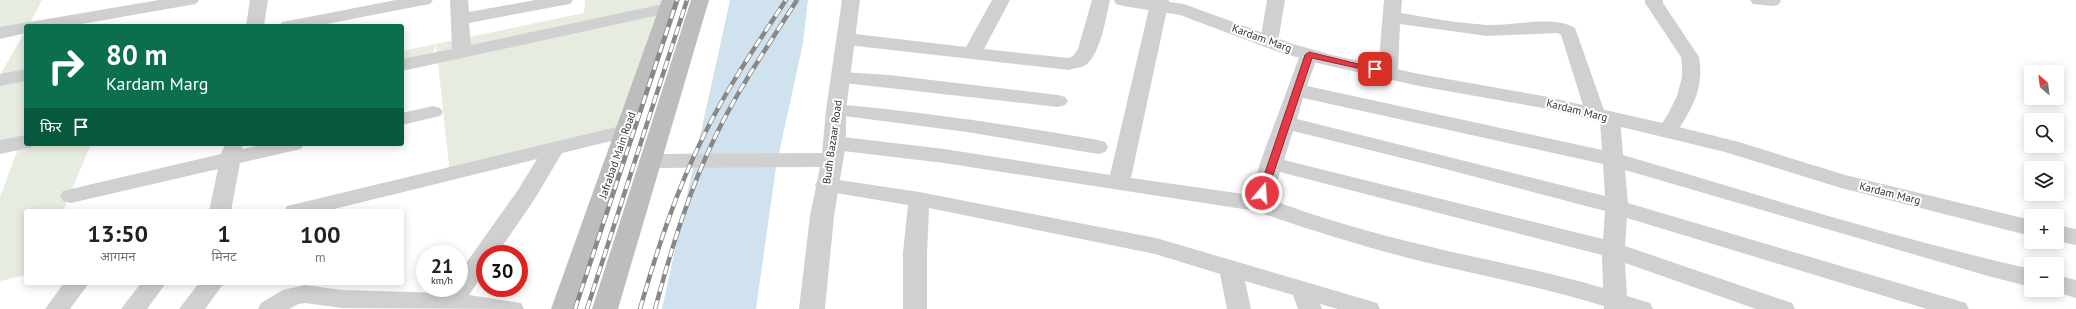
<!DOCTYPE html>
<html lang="hi">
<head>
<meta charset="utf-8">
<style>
	body { margin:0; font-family:"PT Sans","Noto Sans Devanagari",sans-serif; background:#f6f6f6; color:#222; height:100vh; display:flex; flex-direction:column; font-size:15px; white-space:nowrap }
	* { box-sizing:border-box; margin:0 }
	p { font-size:13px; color:#767676 }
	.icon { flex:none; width:22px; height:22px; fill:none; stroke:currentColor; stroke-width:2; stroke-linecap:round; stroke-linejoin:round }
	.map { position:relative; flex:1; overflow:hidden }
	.side { position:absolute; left:24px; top:209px; width:380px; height:76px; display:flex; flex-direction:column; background:#fff; border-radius:4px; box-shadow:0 2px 10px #0003 }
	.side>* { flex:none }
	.hud { position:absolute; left:24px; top:24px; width:380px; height:122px; border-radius:4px; box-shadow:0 2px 10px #0003; background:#0b6e4f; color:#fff; overflow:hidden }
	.needle { width:26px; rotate:332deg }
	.controls { position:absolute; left:2024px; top:65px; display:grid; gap:8px }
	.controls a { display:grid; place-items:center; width:40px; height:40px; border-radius:4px; background:#fff; box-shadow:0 2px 10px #0003; font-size:20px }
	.speed { position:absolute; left:416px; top:245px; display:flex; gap:8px; font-size:20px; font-weight:700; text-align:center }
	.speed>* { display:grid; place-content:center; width:52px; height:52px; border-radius:50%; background:#fff; box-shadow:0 2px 10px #0003; line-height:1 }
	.speed small { font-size:10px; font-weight:400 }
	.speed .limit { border:6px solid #d22; background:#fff; color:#111 }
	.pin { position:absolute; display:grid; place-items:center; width:34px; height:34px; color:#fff; margin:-17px; border-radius:8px; box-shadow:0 2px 6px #0006 }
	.me { position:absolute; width:44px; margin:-22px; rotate:18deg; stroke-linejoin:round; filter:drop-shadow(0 0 3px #0008) }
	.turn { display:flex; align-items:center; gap:14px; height:84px; padding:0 16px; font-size:18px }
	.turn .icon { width:52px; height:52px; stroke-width:2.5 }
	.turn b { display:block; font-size:28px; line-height:34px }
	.then { display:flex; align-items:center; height:38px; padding:0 16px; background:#0003; gap:8px; font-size:15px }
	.eta { display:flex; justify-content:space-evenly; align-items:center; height:68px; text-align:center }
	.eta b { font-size:24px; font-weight:800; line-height:28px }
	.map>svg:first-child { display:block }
	.green { fill:#e6ecdf }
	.water { fill:#cfe2ee }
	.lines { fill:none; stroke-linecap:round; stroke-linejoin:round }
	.minor { fill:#d0d0d0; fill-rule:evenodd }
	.tertiary { fill:#d0d0d0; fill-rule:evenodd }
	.secondary { fill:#bdbdbd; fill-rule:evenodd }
	.rail-casing { stroke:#888; stroke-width:4.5 }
	.rail { stroke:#fff; stroke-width:3; stroke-dasharray:9; stroke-linecap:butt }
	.route { fill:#e63946; stroke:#96252e }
	.labels { text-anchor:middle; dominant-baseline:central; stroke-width:4; stroke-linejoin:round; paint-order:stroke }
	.street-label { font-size:11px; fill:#333; stroke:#fff }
</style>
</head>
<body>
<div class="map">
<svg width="2076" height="309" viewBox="0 0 2076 309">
	<rect width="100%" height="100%" fill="#fff"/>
	<g class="green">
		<path d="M0,0H42L30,23L0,29Z"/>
		<path d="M585,0H664L625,131L450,174L436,45L430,59L402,65V51L584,13Z"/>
		<path d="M26,30V144H91L63,211H26V275L0,281V197L20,144L0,147V75Z"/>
	</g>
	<path class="water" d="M730,0H808L803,43L776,167L756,309H662Z"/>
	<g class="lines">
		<g class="minor">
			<path d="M159,0H199L196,4L190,5L70,26H26V33L0,39V27Z"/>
			<path d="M250,0H268L264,26H246Z"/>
			<path d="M396,0H433L430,4L424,5L316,26H279L282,22L288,21Z"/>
			<path d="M450,0H468L469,12L535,0H573L570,4L564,5L469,23L471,45L668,3L674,4L677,8L674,12L668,13L402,71V59L452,49Z"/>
			<path d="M992,0H1010L984,49L1068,58L1073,56L1078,49L1092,0H1110C1106,17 1101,52 1087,64C1082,68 1074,68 1069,70L847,45L840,43L838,39L840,35L847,33L966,47Z"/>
			<path d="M1151,0H1169L1131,178L1251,195L1260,163L1300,55L1302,51L1309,49L1316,51L1318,55L1307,86L1602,150L1600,120L1589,119L1586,115L1561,35L1558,33L1487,36L1400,24L1398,72L1395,76L1388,78L1381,76L1378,72L1384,0H1402L1401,13C1430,18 1458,23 1487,25C1514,26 1553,15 1575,28L1605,113L1617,114L1620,118L1623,155C1759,195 1894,238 2031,269V287L1988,276L1625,170L1628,203L1966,303L1969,309H1927L1627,218L1625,246L1792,303L1795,309H1756L1625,263L1627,296L1650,303L1653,309H1604V306C1545,288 1484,276 1424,262C1368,248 1311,231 1256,211L944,163L835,150L828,148L825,143L828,138L835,136L944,149L1110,175ZM1303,98L1603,164L1605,196L1297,119ZM1293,131L1434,166L1605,211L1603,239L1284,160ZM1280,172L1602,255L1603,288C1544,270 1483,260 1423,245C1372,233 1321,218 1271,200Z"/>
			<path d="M1267,0H1285L1278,42L1276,46L1269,48L1262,46L1260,42Z"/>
			<path d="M1645,0H1663V3L1699,57C1705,88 1691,111 1674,136L1667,137L1660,136L1657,131L1668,114L1677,96L1682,77V67L1681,57L1645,3Z"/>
			<path d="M1750,0H1780L1781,1L1778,5L1772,6L1753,4Z"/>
			<path d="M26,69V81L0,86V74Z"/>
			<path d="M842,72L889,75L1058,95L1065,97L1068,101L1065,105L1058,107L835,82L832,78L835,74Z"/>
			<path d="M836,104C924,112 1011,125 1098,140L1105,142L1108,147L1105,152L1098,154L967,132L829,114L826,110L829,106Z"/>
			<path d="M433,106L440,108L443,112L440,116L402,125V113Z"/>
			<path d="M625,125L632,126L635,131L632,136L562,153L534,200L497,254H485V272L469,295L521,303L524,309L342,308L305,303L298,304L289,309H258L261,303L283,290L305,285L342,290L445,293L449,288H459V273L518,190L537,159L326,211H284L287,206Z"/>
			<path d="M26,135V144H35L33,147L0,154V140Z"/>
			<path d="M225,144H241L243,149L265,144H304L301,149L240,163L231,211H209L218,169L71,203L63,201L60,196L63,191L71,189L221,154Z"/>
			<path d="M826,178L919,192L1156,238L1377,303L1380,309H1338L1320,304L1322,309H1298L1293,295L1245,281L1251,309H1227L1220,274L1155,254L929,208L927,253V309H903V253L908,205L818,190L815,185L818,180Z"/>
			<path d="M2057,275L2076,280V298L2049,290H2057Z"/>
			<path d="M64,283H89L70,309H45Z"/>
			<path d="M141,283H166L147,309H121Z"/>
			<path d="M199,283H224L205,309H179Z"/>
		</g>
		<g class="tertiary">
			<path d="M842,0H860L846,110V143L834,216L825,309H799L810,216L820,167L650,168L642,166L639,161L642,156L650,154L822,153L826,110Z"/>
			<path d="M1114,0H1157L1184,4L1293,44L1332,55L1419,74L1543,96L1667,124L1739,142L1845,175L2031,220V236L1841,188L1725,152L1667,138L1543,108L1419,86L1321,64L1279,52L1180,15L1123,6L1116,4Z"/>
			<path d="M2057,225L2076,229V245L2057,241Z"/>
		</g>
		<g class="secondary">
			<path d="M662,0H680L577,309H551Z"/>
			<path d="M691,0H709L618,309H592Z"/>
		</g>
		<defs>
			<g id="rail">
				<path d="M575,309L677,0"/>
				<path d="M587,309L687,0"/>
				<path d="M640,309C657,250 676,191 704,135C727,88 757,44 786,0"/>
				<path d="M655,309C671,250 689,190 716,135C739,88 769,44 797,0"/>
			</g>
		</defs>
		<use href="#rail" class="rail-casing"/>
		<use href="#rail" class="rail"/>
	</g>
	<path class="route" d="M1309,52L1379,69L1375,72L1312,58L1267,193L1262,196L1259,195L1258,193L1305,55Z"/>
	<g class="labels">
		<g class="street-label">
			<text transform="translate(1262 38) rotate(20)">Kardam Marg</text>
			<text transform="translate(1577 110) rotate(14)">Kardam Marg</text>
			<text transform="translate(832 142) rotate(-82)">Budh Bazaar Road</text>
			<text transform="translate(617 155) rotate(-71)">Jafrabad Main Road</text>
			<text transform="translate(1890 193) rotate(14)">Kardam Marg</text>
		</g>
	</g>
</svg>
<div class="controls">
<a><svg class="needle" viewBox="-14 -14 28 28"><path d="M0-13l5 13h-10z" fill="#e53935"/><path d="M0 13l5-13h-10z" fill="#767676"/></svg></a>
<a><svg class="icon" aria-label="search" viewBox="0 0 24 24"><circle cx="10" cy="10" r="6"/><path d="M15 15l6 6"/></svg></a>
<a><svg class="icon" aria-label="layers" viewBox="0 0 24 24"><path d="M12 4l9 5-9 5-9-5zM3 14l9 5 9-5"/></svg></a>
<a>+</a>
<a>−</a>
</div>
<div class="speed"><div>21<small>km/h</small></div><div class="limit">30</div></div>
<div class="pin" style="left:1375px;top:69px;background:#d93025"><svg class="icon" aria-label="arrive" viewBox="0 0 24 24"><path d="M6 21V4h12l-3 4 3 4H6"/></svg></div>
<svg class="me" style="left:1262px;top:193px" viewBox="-20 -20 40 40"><circle r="17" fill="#e63946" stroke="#fff" stroke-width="3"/><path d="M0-11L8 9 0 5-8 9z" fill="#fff"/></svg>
<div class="hud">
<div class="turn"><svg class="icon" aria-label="right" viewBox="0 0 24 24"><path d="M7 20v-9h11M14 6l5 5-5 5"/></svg><div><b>80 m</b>Kardam Marg</div></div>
<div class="then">फिर<svg class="icon" aria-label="arrive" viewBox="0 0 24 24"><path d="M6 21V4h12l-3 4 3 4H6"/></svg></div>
</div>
<section class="side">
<div class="eta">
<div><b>13:50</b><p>आगमन</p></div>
<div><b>1</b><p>मिनट</p></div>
<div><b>100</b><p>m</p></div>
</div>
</section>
</div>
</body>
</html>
